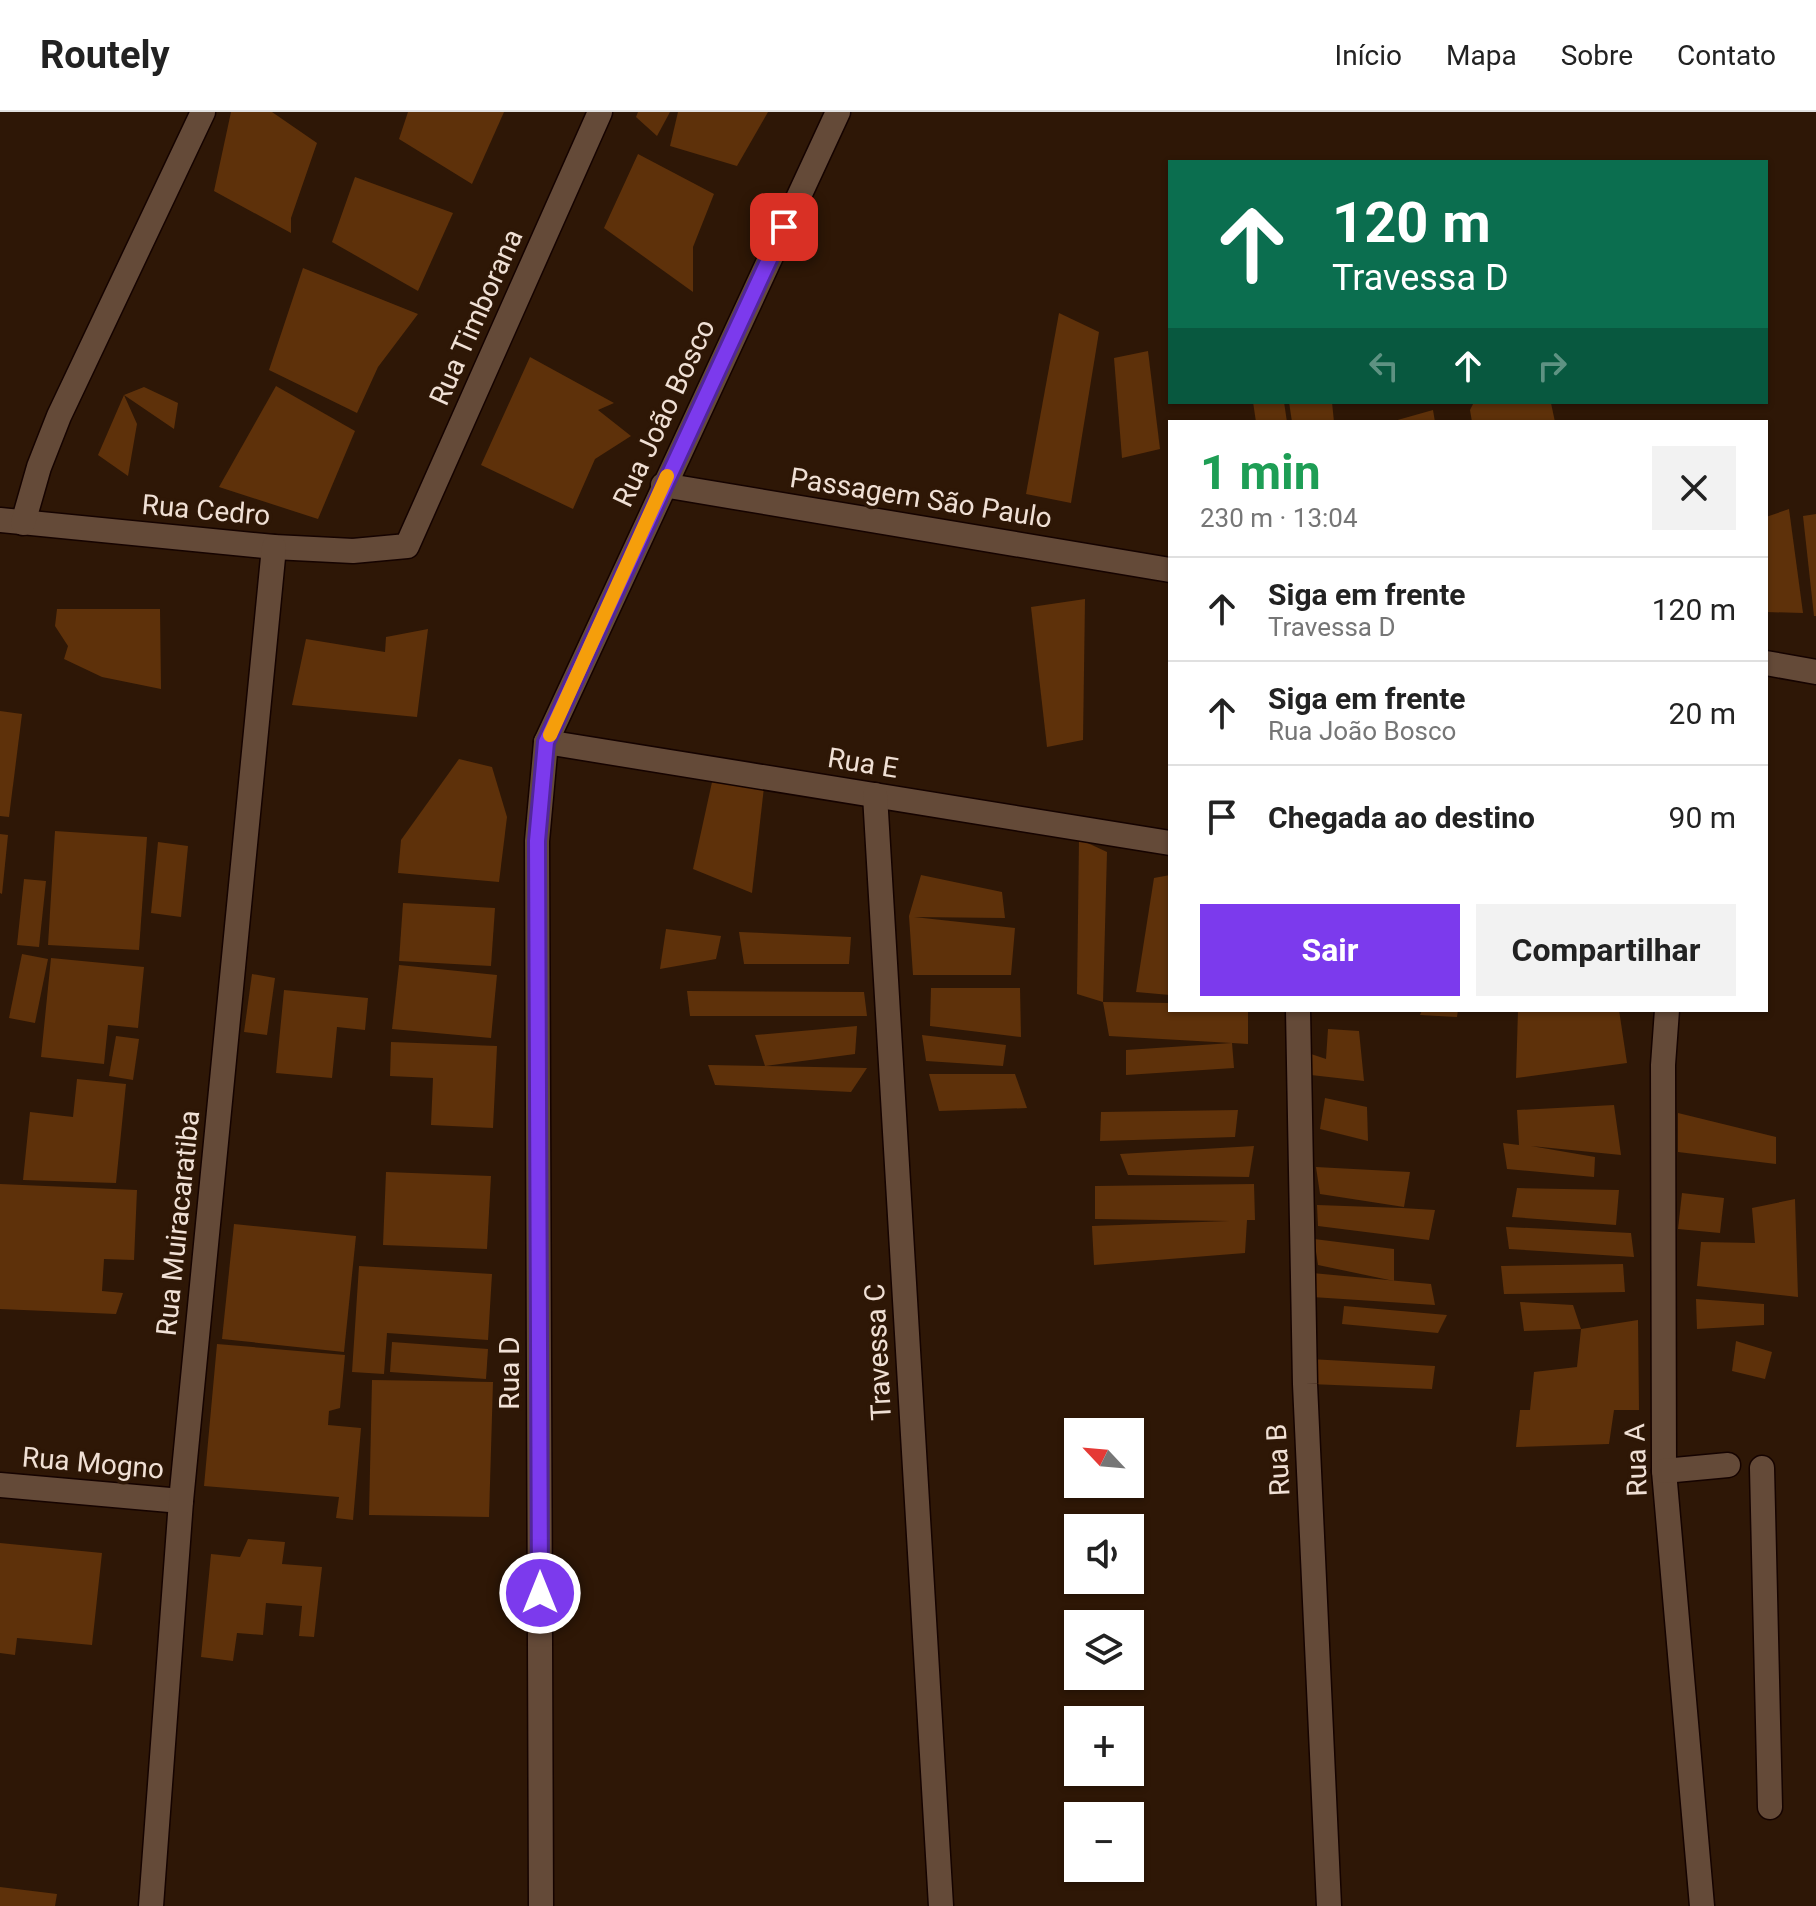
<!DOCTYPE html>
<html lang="pt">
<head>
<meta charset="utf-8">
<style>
	body { margin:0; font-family:Roboto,sans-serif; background:#f2f2f2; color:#222; height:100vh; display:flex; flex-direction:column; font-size:30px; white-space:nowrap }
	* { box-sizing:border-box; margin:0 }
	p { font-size:26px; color:#767676 }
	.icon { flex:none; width:44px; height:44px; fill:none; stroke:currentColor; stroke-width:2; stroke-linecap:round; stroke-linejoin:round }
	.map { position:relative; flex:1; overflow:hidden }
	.details { position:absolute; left:1168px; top:308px; width:600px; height:592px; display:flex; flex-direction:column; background:#fff; border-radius:0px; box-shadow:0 2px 6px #0004 }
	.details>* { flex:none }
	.banner { position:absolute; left:1168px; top:48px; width:600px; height:244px; border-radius:0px; box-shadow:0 2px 6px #0004; background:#0b6e4f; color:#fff; overflow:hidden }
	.needle { width:52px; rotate:296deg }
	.buttons { position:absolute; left:1064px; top:1306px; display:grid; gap:16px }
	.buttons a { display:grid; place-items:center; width:80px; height:80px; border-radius:0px; background:#fff; box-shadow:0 2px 6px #0004; font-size:40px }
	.pin { position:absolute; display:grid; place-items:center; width:68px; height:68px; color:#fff; margin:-34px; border-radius:16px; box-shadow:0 4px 12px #0006 }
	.me { position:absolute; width:88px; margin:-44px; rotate:0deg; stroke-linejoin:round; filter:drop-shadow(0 0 6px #0008) }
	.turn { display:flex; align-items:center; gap:28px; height:168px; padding:0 32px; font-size:36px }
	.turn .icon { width:104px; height:104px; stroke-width:2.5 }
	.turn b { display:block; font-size:56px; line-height:68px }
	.lanes { display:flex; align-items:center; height:76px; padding:0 32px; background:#0003; justify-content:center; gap:40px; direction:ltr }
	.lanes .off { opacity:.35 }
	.round { display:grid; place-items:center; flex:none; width:84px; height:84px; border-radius:0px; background:#f2f2f2 }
	.summary { display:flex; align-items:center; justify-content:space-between; height:136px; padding:0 32px }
	h1 { font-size:48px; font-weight:700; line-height:60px; color:#1e9e55 }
	.action { display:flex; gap:16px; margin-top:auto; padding:16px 32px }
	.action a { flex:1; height:92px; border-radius:0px; background:#7c3aed; color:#fff; font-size:32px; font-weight:700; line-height:92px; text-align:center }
	.action a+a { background:#f2f2f2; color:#222 }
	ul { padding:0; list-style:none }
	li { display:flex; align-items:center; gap:24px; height:104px; padding:0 32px; border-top:2px solid #e0e0e0 }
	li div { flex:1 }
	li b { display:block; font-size:30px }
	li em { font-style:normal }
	header { display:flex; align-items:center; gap:48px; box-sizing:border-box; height:112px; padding:0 40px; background:#fff; border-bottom:2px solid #e0e0e0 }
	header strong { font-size:38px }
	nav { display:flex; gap:44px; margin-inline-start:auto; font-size:28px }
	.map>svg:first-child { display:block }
	.building { fill:#5e310a }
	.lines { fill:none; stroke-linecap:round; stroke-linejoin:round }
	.minor-casing { stroke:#150300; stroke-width:27 }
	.minor { stroke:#644a38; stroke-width:24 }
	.route-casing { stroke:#51269a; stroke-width:20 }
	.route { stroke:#7c3aed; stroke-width:14 }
	.slow { stroke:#f59e0b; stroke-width:14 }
	.labels { text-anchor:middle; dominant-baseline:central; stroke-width:7; stroke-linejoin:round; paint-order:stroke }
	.street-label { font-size:28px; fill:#f0e0d5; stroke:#2e1706 }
</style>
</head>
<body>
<header>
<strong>Routely</strong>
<nav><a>Início</a><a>Mapa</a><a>Sobre</a><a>Contato</a></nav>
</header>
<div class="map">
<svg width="1816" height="1794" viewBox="0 0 1816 1794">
	<rect width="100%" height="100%" fill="#2e1706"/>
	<g class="building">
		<path d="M231,0H272L317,31L291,106V121L214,79Z"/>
		<path d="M408,0H504L472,72L399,27Z"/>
		<path d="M638,0H670L657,24L636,5Z"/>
		<path d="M678,0H768L737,54L670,34Z"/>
		<path d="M638,42L714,82L693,135V180L604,116Z"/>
		<path d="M355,65L453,101L418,179L332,130Z"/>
		<path d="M303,156L418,202L378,255L357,301L269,258Z"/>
		<path d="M1059,201L1099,220L1071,391L1026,382Z"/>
		<path d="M1148,239L1160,337L1122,346L1114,246Z"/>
		<path d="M530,245L614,291L598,298L631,324L595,347L573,397L481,353Z"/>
		<path d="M276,274L355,319L318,407L219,375Z"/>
		<path d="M144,275L178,291L174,317L124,283L137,312L128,364L98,343L124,283Z"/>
		<path d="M1253,290H1284L1287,310H1256Z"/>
		<path d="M1289,290H1332L1334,310H1292Z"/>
		<path d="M1474,290L1551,291L1555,310H1472L1470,298Z"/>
		<path d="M1433,298L1435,310H1394V309Z"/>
		<path d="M1789,397L1803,501L1766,500V405Z"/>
		<path d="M1816,402V504H1814L1803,404Z"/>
		<path d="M1085,487L1083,628L1047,635L1031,495Z"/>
		<path d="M57,497H160L161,577L102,565L64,547L68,534L55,514Z"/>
		<path d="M428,517L417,605L292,593L306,527L385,540L386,525Z"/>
		<path d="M0,599L22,602L9,705L0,704Z"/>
		<path d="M459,647L492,655L507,705L499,770L398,761L401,728Z"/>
		<path d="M712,670L764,675L752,781L693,757Z"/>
		<path d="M55,719L147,725L139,838L48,833Z"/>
		<path d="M0,722L8,723L2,782L0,781Z"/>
		<path d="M1079,727L1107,740L1103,890L1077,882Z"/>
		<path d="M158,730L188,734L181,805L151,801Z"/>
		<path d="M921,763L1002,780L1005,806L914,805L1015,816L1011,863H913L909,804Z"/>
		<path d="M1170,763V883L1136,880L1154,766Z"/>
		<path d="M24,767L46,769L39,835L17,833Z"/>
		<path d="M403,791L495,796L491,854L399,849Z"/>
		<path d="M666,817L721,824L716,847L660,857Z"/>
		<path d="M739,820L851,825L849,852H744Z"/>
		<path d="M22,842L48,847L35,911L9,906Z"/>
		<path d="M51,846L144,855L138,916L108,913L104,952L41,945Z"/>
		<path d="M399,853L497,863L491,926L392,917Z"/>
		<path d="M252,862L275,866L267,923L244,920Z"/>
		<path d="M931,876H1020L1021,925L930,914Z"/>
		<path d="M284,878L368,886L365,918L337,915L332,966L276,961Z"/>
		<path d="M687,879L864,880L867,904H690Z"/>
		<path d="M1103,890L1170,891V898H1248V932L1232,931L1234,956L1126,963V938L1232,931L1109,924Z"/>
		<path d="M1422,898H1458L1457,905L1420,903Z"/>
		<path d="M1518,898H1619L1627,951L1516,966Z"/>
		<path d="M857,914L855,942L765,954L755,923Z"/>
		<path d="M1328,917L1359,919L1364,969L1302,962V939L1326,947Z"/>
		<path d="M922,923L1006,933L1003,954L926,949Z"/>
		<path d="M116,924L139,927L133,968L109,964Z"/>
		<path d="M391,930L497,934L493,1016L431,1013L433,966L390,964Z"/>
		<path d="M708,953L765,954L867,956L851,980L715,973Z"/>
		<path d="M929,962H1015L1027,996L939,999Z"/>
		<path d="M77,967L126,972L116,1071L23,1068L30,1000L73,1005Z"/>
		<path d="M1325,986L1367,995L1368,1029L1320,1017Z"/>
		<path d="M1614,993L1621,1043L1531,1034L1595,1045L1594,1065L1507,1057L1503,1031L1519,1033L1517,998Z"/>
		<path d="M1238,998L1235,1025L1100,1029L1101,1000Z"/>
		<path d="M1678,1001L1776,1025V1052L1678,1040Z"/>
		<path d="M1254,1034L1249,1065L1128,1063L1120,1042Z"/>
		<path d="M1316,1055L1410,1060L1404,1095L1320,1082Z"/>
		<path d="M386,1060L491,1064L487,1137L383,1133Z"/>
		<path d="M0,1072L137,1078L134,1148L104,1147L102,1179L123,1181L116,1202L0,1197Z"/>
		<path d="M1254,1072L1255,1108H1247L1245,1141L1094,1153L1092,1114L1229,1109L1095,1107V1074Z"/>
		<path d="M1517,1076L1619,1078L1616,1113L1512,1105Z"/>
		<path d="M1682,1081L1724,1086L1720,1121L1678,1117Z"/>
		<path d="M1795,1087L1798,1185L1697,1174L1701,1130L1755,1131L1752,1096Z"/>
		<path d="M1317,1093L1402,1096L1435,1098L1429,1128L1318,1114Z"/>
		<path d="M234,1112L356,1124L344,1240L222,1227Z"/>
		<path d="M1506,1115L1631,1121L1634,1145L1509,1137Z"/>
		<path d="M1314,1127L1394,1137V1169L1318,1153Z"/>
		<path d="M1623,1152L1625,1180L1504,1182L1501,1154Z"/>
		<path d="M359,1154L492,1162L488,1228L387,1221L384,1262L352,1260Z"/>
		<path d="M1312,1161L1431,1172L1435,1193L1312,1185Z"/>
		<path d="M1696,1187L1764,1192V1213L1697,1217Z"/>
		<path d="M1520,1190L1573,1193L1581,1217L1524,1219Z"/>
		<path d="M1344,1194L1447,1203L1438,1221L1342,1212Z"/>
		<path d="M1638,1208L1639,1298H1614L1609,1332L1516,1335L1520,1298H1530L1534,1260L1577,1255L1581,1217Z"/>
		<path d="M1736,1229L1772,1240L1765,1267L1732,1259Z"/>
		<path d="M392,1230L488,1237L486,1267L390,1260Z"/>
		<path d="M217,1232L345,1243L340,1296L329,1299L328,1313L361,1316L353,1408L336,1406L339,1385L204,1374Z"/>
		<path d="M1310,1247L1435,1254L1432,1277L1310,1272Z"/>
		<path d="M372,1268L493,1270L489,1405L369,1403Z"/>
		<path d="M248,1427L285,1430L282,1452L322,1455L314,1525L299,1524L302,1494L266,1491L263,1523L237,1521L233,1549L201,1545L211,1442L240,1445Z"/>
		<path d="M0,1431L102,1441L92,1533L17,1526L15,1543L0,1541Z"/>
		<path d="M0,1775L57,1782L55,1794H0Z"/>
	</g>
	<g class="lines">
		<defs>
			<g id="minor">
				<path d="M663,373L1170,458"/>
				<path d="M0,408L274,435L353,439L407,434L600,0"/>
				<path d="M23,411L39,355L59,304L203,0"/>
				<path d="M1766,551L1816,560"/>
				<path d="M546,630L1170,731"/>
				<path d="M875,683L941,1794"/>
				<path d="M1298,898L1305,1272L1329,1794"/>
				<path d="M1667,898L1663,953L1664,1359L1702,1794"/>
				<path d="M1762,1356L1770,1695"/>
				<path d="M1664,1359L1728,1353"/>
				<path d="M0,1373L181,1389"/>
				<path d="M151,1794L181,1389L274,435"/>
				<path d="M541,1794L537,729L546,630L838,0"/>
			</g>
		</defs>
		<use href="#minor" class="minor-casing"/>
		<use href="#minor" class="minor"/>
	</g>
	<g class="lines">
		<defs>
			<path id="route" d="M540,1481L537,729L546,630L784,115"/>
		</defs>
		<use href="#route" class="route-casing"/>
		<use href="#route" class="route"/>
		<path class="slow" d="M550,623L667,364"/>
	</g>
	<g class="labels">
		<g class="street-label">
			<text transform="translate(476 205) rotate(-66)">Rua Timborana</text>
			<text transform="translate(664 301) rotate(-65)">Rua João Bosco</text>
			<text transform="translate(921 386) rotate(9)">Passagem São Paulo</text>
			<text transform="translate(206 398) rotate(5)">Rua Cedro</text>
			<text transform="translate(863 651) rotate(9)">Rua E</text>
			<text transform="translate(178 1111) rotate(-84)">Rua Muiracaratiba</text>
			<text transform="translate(878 1240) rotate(-93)">Travessa C</text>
			<text transform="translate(509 1261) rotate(-90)">Rua D</text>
			<text transform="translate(1278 1348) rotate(-93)">Rua B</text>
			<text transform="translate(1636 1348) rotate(-92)">Rua A</text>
			<text transform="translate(93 1351) rotate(5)">Rua Mogno</text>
		</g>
	</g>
</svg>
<div class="buttons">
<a><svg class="needle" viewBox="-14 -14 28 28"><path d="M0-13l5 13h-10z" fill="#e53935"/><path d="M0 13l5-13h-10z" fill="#767676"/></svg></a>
<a><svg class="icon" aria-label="sound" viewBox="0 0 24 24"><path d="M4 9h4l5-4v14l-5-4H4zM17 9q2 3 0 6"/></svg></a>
<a><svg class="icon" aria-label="layers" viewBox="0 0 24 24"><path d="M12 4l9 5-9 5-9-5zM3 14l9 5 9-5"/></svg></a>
<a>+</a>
<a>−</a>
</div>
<div class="pin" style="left:784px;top:115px;background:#d93025"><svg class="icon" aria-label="arrive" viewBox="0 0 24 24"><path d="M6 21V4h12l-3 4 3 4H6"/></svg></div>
<svg class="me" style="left:540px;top:1481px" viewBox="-20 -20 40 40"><circle r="17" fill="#7c3aed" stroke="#fff" stroke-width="3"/><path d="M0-11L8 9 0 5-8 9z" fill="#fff"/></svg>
<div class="banner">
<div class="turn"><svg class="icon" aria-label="ahead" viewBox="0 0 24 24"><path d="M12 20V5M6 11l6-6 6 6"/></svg><div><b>120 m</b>Travessa D</div></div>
<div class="lanes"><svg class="icon off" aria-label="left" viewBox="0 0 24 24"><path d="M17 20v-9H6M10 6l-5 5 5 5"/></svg><svg class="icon" aria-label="ahead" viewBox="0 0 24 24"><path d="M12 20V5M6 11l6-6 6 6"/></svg><svg class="icon off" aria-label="right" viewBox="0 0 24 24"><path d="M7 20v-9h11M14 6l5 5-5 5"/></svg></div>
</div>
<section class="details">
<div class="summary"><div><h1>1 min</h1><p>230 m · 13:04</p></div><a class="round"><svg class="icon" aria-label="close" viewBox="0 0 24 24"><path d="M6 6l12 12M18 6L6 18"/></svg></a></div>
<ul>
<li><svg class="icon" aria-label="ahead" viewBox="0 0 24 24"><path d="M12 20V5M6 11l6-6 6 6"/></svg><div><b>Siga em frente</b><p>Travessa D</p></div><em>120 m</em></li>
<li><svg class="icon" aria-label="ahead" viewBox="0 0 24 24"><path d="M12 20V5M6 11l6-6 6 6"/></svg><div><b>Siga em frente</b><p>Rua João Bosco</p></div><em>20 m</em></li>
<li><svg class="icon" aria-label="arrive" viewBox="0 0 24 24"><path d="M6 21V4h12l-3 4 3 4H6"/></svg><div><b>Chegada ao destino</b></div><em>90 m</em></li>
</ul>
<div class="action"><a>Sair</a><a>Compartilhar</a></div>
</section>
</div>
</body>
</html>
